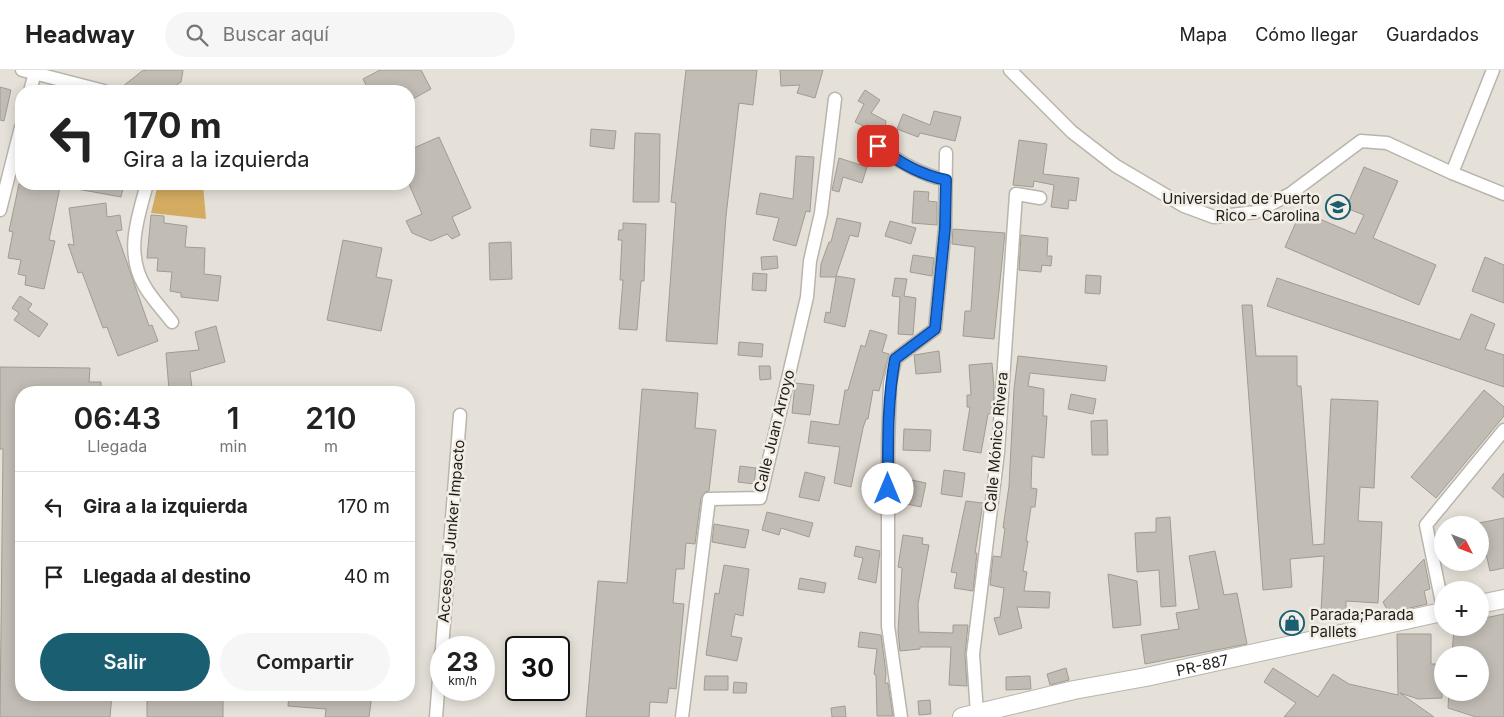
<!DOCTYPE html>
<html lang="es">
<head>
<meta charset="utf-8">
<style>
	body { margin:0; font-family:Inter,sans-serif; background:#f6f6f6; color:#222; height:100vh; display:flex; flex-direction:column; font-size:19px; white-space:nowrap }
	* { box-sizing:border-box; margin:0 }
	p { font-size:16px; color:#767676 }
	.icon { flex:none; width:28px; height:28px; fill:none; stroke:currentColor; stroke-width:2; stroke-linecap:round; stroke-linejoin:round }
	.map { position:relative; flex:1; overflow:hidden }
	.drawer { position:absolute; left:15px; top:316px; width:400px; height:315px; display:flex; flex-direction:column; background:#fff; border-radius:20px; box-shadow:0 2px 12px #0003 }
	.drawer>* { flex:none }
	.banner { position:absolute; left:15px; top:15px; width:400px; height:105px; border-radius:20px; box-shadow:0 2px 12px #0003; background:#fff; color:#222; overflow:hidden }
	.needle { width:32px; rotate:132deg }
	.tools { position:absolute; left:1434px; top:446px; display:grid; gap:10px }
	.tools a { display:grid; place-items:center; width:55px; height:55px; border-radius:50%; background:#fff; box-shadow:0 2px 12px #0003; font-size:25px }
	.speed { position:absolute; left:430px; top:566px; display:flex; gap:10px; font-size:25px; font-weight:700; text-align:center }
	.speed>* { display:grid; place-content:center; width:65px; height:65px; border-radius:50%; background:#fff; box-shadow:0 2px 12px #0003; line-height:1 }
	.speed small { font-size:12px; font-weight:400 }
	.speed .limit { border:2px solid #111; border-radius:8px; background:#fff; color:#111 }
	.pin { position:absolute; display:grid; place-items:center; width:42px; height:42px; color:#fff; margin:-21px; border-radius:10px; box-shadow:0 2px 8px #0006 }
	.me { position:absolute; width:55px; margin:-28px; rotate:0deg; stroke-linejoin:round; filter:drop-shadow(0 0 4px #0008) }
	.turn { display:flex; align-items:center; gap:18px; height:105px; padding:0 25px; font-size:22px }
	.turn .icon { width:65px; height:65px; stroke-width:2.5 }
	.turn b { display:block; font-size:35px; line-height:42px }
	.eta { display:flex; justify-content:space-evenly; align-items:center; height:85px; text-align:center }
	.eta b { font-size:30px; font-weight:600; line-height:35px }
	.button { display:flex; gap:10px; margin-top:auto; padding:10px 25px }
	.button a { flex:1; height:58px; border-radius:30px; background:#1a5f71; color:#fff; font-size:20px; font-weight:600; line-height:58px; text-align:center }
	.button a+a { background:#f6f6f6; color:#222 }
	ul { padding:0; list-style:none }
	li { display:flex; align-items:center; gap:15px; height:70px; padding:0 25px; border-top:1px solid #e0e0e0 }
	li div { flex:1 }
	li b { display:block; font-size:19px }
	li em { font-style:normal }
	header { display:flex; align-items:center; gap:30px; box-sizing:border-box; height:70px; padding:0 25px; background:#fff; border-bottom:1px solid #e0e0e0 }
	header strong { font-size:24px }
	nav { display:flex; gap:28px; margin-inline-start:auto; font-size:18px }
	.search { width:350px; height:45px; background:#f6f6f6; display:flex; align-items:center; gap:12px; box-sizing:border-box; padding:0 18px; border-radius:28px; color:#767676; font-size:19px }
	.map>svg:first-child { display:block }
	.green { fill:#d4ac61 }
	.building { fill:#c1bcb4; stroke:#a09c94 }
	.lines { fill:none; stroke-linecap:round; stroke-linejoin:round }
	.street-casing { stroke:#b9b4ac; stroke-width:15 }
	.secondary-casing { stroke:#b9b4ac; stroke-width:20 }
	.street { stroke:#fff; stroke-width:12 }
	.secondary { stroke:#fff; stroke-width:18 }
	.route-casing { stroke:#114b97; stroke-width:12 }
	.route { stroke:#1a73e8; stroke-width:9 }
	.labels { text-anchor:middle; dominant-baseline:central; stroke-width:5; stroke-linejoin:round; paint-order:stroke }
	.poi-label { font-size:15px; fill:#1f1d1a; stroke:#f3eee5; text-anchor:end }
	.street-label { font-size:15px; fill:#1f1d1a; stroke:#f3eee5 }
</style>
</head>
<body>
<header>
<strong>Headway</strong>
<div class="search"><svg class="icon" aria-label="search" viewBox="0 0 24 24"><circle cx="10" cy="10" r="6"/><path d="M15 15l6 6"/></svg>Buscar aquí</div>
<nav><a>Mapa</a><a>Cómo llegar</a><a>Guardados</a></nav>
</header>
<div class="map">
<svg width="1504" height="647" viewBox="0 0 1504 647">
	<rect width="100%" height="100%" fill="#e5e1d8"/>
	<path class="green" d="M158,114H203L206,149L151,143Z"/>
	<g class="building">
		<path d="M147,0H183L181,12L167,21H117L142,1Z"/>
		<path d="M380,0H421L431,19L409,31V21H369L363,9Z"/>
		<path d="M686,0H757L753,35L739,33L726,146L717,274L666,271L676,133L671,132Z"/>
		<path d="M780,0H823L815,28L797,23L800,15L781,16Z"/>
		<path d="M0,17L11,20L4,51L0,50Z"/>
		<path d="M865,20L880,30L871,43L886,51L884,71L874,69L875,62L855,52L864,34L858,31Z"/>
		<path d="M934,41L961,47L955,71L920,63L918,67L897,59L903,44L930,55Z"/>
		<path d="M591,59L616,61L614,79L590,76Z"/>
		<path d="M635,63L660,64L659,132H633Z"/>
		<path d="M439,67L471,138L452,147L460,165L452,169L447,164L431,171L412,163L406,151L422,144L409,114V80Z"/>
		<path d="M1019,70L1047,74L1043,104L1079,108L1076,131L1069,130L1068,139L1051,137L1054,115L1034,111L1033,117L1013,115Z"/>
		<path d="M796,86L814,87L810,142L806,141L796,176L773,170L779,148L756,144L760,123L793,129Z"/>
		<path d="M839,88L867,97L862,113L843,107L839,122L832,120Z"/>
		<path d="M1364,97L1398,111L1373,168L1436,195L1419,235L1285,177L1301,141L1355,164L1364,145L1346,138Z"/>
		<path d="M19,114H41L60,117L49,170L55,171L44,219L25,215L26,206L18,204L21,190L8,188L13,162L9,161Z"/>
		<path d="M77,114H124L121,127L77,119Z"/>
		<path d="M914,121L929,122L928,131L937,132V155L912,153Z"/>
		<path d="M106,133L107,147L120,145L122,160L116,161L149,256L152,255L158,271L118,286L107,257L103,258L82,202L78,203L68,174L74,175L69,138Z"/>
		<path d="M151,145L164,146V153L187,156L185,177L205,178L204,204L221,206L218,231L181,227V223L170,221L172,202L157,201L158,188H147Z"/>
		<path d="M837,148L861,153L858,167L850,165L836,206L855,209L845,257L824,252L826,242L830,243L836,207H820L821,194L829,172H831Z"/>
		<path d="M890,151L916,158L911,174L885,166Z"/>
		<path d="M623,153L646,154L644,211H641L637,260L619,259L623,210H620L622,170H618L619,160H623Z"/>
		<path d="M953,159L1005,163L994,269L963,266L965,241H971L975,177L952,174Z"/>
		<path d="M1021,165L1048,168L1047,186H1052L1051,196L1042,195L1041,202L1019,200Z"/>
		<path d="M343,170L382,178L376,207L392,210L381,261L327,250Z"/>
		<path d="M511,172L512,209L490,210L489,173Z"/>
		<path d="M913,185L934,188L932,206L910,202Z"/>
		<path d="M777,186L778,198L762,200L761,187Z"/>
		<path d="M1485,187L1504,195V233L1472,221Z"/>
		<path d="M753,203L767,204L766,221L752,220Z"/>
		<path d="M1086,205L1101,206L1100,224L1085,223Z"/>
		<path d="M895,208L907,209L904,226L916,228L913,265L898,264L900,227L892,226Z"/>
		<path d="M1277,208L1460,270L1471,244L1495,254L1485,279L1504,285V317L1267,236Z"/>
		<path d="M20,226L32,234L28,240L48,254L39,267L14,250L19,243L12,238Z"/>
		<path d="M1242,235H1252L1256,286H1297V316H1301L1313,475L1324,474L1331,329L1378,331L1374,418L1360,417L1358,451L1382,452L1378,533L1346,531V542L1321,541L1324,486L1290,489L1292,517L1263,520Z"/>
		<path d="M216,256L225,292L190,302L192,318L169,320L166,283L199,280L195,262Z"/>
		<path d="M870,260L887,265L882,282L889,284L879,321L873,320L868,349H866L863,358L851,417L834,413L840,377L808,373L811,351L839,355L845,320H848L861,275L865,277Z"/>
		<path d="M739,272L763,274L762,287L738,285Z"/>
		<path d="M939,281L941,302L916,304L914,285Z"/>
		<path d="M1018,286L1107,296L1105,311L1030,303L1028,316L1044,319L1043,346H1047L1044,388L1032,386L1031,418L1037,419L1035,437H1031L1026,471H1028L1023,501L1027,502L1024,521L1050,522L1049,538L1017,537L1022,558L999,565L994,548L1000,547L1004,518L990,515L993,486L1001,487L1005,458H1003L1009,416L1014,319Z"/>
		<path d="M992,293L994,318L993,343L988,344L981,383L963,380L970,337H967V325H971L969,295Z"/>
		<path d="M759,296H770L771,309L760,310Z"/>
		<path d="M0,297L90,298L89,312H101V322H21V625H112L110,647H0L3,379H0Z"/>
		<path d="M795,313L814,315L810,345L792,343Z"/>
		<path d="M642,319L698,323L695,358L716,360L709,421L705,422L701,428L695,474L686,473L684,499H676L673,533L684,534L676,619L669,618L667,633L650,632L649,647H586L598,511L627,513Z"/>
		<path d="M1484,320L1504,337V346L1436,428L1411,407Z"/>
		<path d="M1071,324L1096,329L1093,344L1068,339Z"/>
		<path d="M1107,350L1108,385H1092L1091,351Z"/>
		<path d="M904,359L931,360L930,381L903,380Z"/>
		<path d="M740,396L756,398L754,414L738,412Z"/>
		<path d="M944,400L965,403L962,427L941,424Z"/>
		<path d="M805,402L825,407L819,431L799,427Z"/>
		<path d="M1504,403V428L1492,418Z"/>
		<path d="M907,409L926,413L921,437L902,433Z"/>
		<path d="M966,431L983,433L975,483H977L973,521L954,518L957,503L951,502Z"/>
		<path d="M767,442L813,453L809,467L781,458L779,465L762,460Z"/>
		<path d="M1170,447L1176,536L1161,537L1159,500L1137,502L1135,463L1156,462V448Z"/>
		<path d="M1504,448V498L1490,501L1479,453Z"/>
		<path d="M714,454L749,460L745,478L712,472Z"/>
		<path d="M903,465L923,468L922,474L929,475L918,534L919,562L953,563V555H968L965,584L967,616L949,615L951,577H920V579L900,581L898,561L902,498L898,497Z"/>
		<path d="M856,476L880,481L876,513L858,509L863,488L854,486Z"/>
		<path d="M1215,481L1224,525L1237,523L1247,574L1145,594L1141,565L1179,559L1176,543L1199,539L1189,486Z"/>
		<path d="M1424,489L1430,519L1424,521L1427,534L1389,543L1383,532Z"/>
		<path d="M724,495L749,499L743,546L735,544L731,566L742,568L737,591L706,585L715,523L719,524Z"/>
		<path d="M1108,504L1137,511L1141,555L1113,558Z"/>
		<path d="M800,508L826,513L824,523L798,519Z"/>
		<path d="M1504,544V647H1476L1448,638L1449,622H1480V585H1452L1454,558H1480V549Z"/>
		<path d="M860,562L881,565L886,603L885,613H888L893,646H877L876,605L874,604L877,579L858,577Z"/>
		<path d="M1397,564H1431V594H1442V628L1418,629L1400,623L1434,647H1284L1296,633L1264,612L1273,598L1318,627L1333,604L1349,614L1398,625Z"/>
		<path d="M1066,598L1069,610L1050,615L1047,604Z"/>
		<path d="M705,606H728V620H704Z"/>
		<path d="M1030,606L1031,619L1006,620V607Z"/>
		<path d="M734,612L747,613L746,623H733Z"/>
		<rect x="147" y="625" width="76" height="22"/>
		<path d="M289,625H372L369,647H325L326,639L288,636Z"/>
		<path d="M930,630L931,644L919,645L918,631Z"/>
		<path d="M845,636L846,647H832L831,638Z"/>
	</g>
	<g class="lines">
		<defs>
			<g id="street">
				<path d="M22,0L104,21"/>
				<path d="M1010,0L1072,62L1116,96L1184,136L1214,147L1256,142L1290,124L1361,71L1387,73L1452,103L1504,124"/>
				<path d="M30,21L35,3"/>
				<path d="M878,76C899,92 921,105 946,110"/>
				<path d="M1452,103L1493,0"/>
				<path d="M147,114C138,147 125,182 144,215C151,228 163,240 172,252"/>
				<path d="M0,140L21,57"/>
				<path d="M1442,533L1426,455L1504,360"/>
				<path d="M442,578L460,345"/>
				<path d="M977,644L973,584L998,382L1016,124L1040,128"/>
				<path d="M436,647L441,583"/>
				<path d="M682,647L709,429L760,428L807,227L810,191L821,143L835,29"/>
				<path d="M901,647L888,556V374L890,314L895,289L935,259L945,158L946,83"/>
			</g>
			<g id="secondary">
				<path d="M1480,534L1504,529"/>
				<path id="s1" d="M962,647L1074,620L1146,607L1442,542"/>
			</g>
		</defs>
		<use href="#street" class="street-casing"/>
		<use href="#secondary" class="secondary-casing"/>
		<use href="#street" class="street"/>
		<use href="#secondary" class="secondary"/>
	</g>
	<g class="lines">
		<defs>
			<path id="route" d="M878,76C898,92 921,105 946,110L945,158L935,259L895,289C887,332 888,376 888,419"/>
		</defs>
		<use href="#route" class="route-casing"/>
		<use href="#route" class="route"/>
	</g>
	<defs>
		<symbol id="university-ring" viewBox="-11 -11 22 22"><circle r="9.5" fill="#f3eee5" stroke="#1a5f71" stroke-width="1.5"/><path d="M0-5L7-2L0 1L-7-2ZM-4 1L0 2.5L4 1V4Q0 6-4 4Z" fill="#1a5f71"/></symbol>
		<symbol id="shop-ring" viewBox="-11 -11 22 22"><circle r="9.5" fill="#f3eee5" stroke="#1a5f71" stroke-width="1.5"/><path d="M-5-2.5h2.3a2.7 3.5 0 0 1 5.4 0H5L5.5 6h-11ZM-1.5-2.5h3a1.5 2.3 0 0 0-3 0Z" fill="#1a5f71"/></symbol>
	</defs>
	<g fill-rule="evenodd">
		<use href="#university-ring" x="1324" y="123" width="28" height="28"/>
		<use href="#shop-ring" x="1278" y="539" width="28" height="28"/>
	</g>
	<g class="labels">
		<g class="poi-label">
			<text x="1320" y="128">Universidad de Puerto<tspan x="1320" dy="17">Rico - Carolina</tspan></text>
			<text x="1310" y="544" text-anchor="start">Parada;Parada<tspan x="1310" dy="17">Pallets</tspan></text>
		</g>
		<g class="street-label">
			<text transform="translate(774 361) rotate(-76)">Calle Juan Arroyo</text>
			<text transform="translate(996 372) rotate(-85)">Calle Mónico Rivera</text>
			<text transform="translate(451 461) rotate(-85)">Acceso al Junker Impacto</text>
			<text stroke="none"><textPath href="#s1" startOffset="246">PR-887</textPath></text>
		</g>
	</g>
</svg>
<div class="tools">
<a><svg class="needle" viewBox="-14 -14 28 28"><path d="M0-13l5 13h-10z" fill="#e53935"/><path d="M0 13l5-13h-10z" fill="#767676"/></svg></a>
<a>+</a>
<a>−</a>
</div>
<div class="speed"><div>23<small>km/h</small></div><div class="limit">30</div></div>
<div class="pin" style="left:878px;top:76px;background:#d93025"><svg class="icon" aria-label="arrive" viewBox="0 0 24 24"><path d="M6 21V4h12l-3 4 3 4H6"/></svg></div>
<svg class="me" style="left:888px;top:419px" viewBox="-20 -20 40 40"><circle r="19" fill="#fff"/><path d="M0-13L10 11 0 6-10 11z" fill="#1a73e8"/></svg>
<div class="banner">
<div class="turn"><svg class="icon" aria-label="left" viewBox="0 0 24 24"><path d="M17 20v-9H6M10 6l-5 5 5 5"/></svg><div><b>170 m</b>Gira a la izquierda</div></div>
</div>
<section class="drawer">
<div class="eta">
<div><b>06:43</b><p>Llegada</p></div>
<div><b>1</b><p>min</p></div>
<div><b>210</b><p>m</p></div>
</div>
<ul>
<li><svg class="icon" aria-label="left" viewBox="0 0 24 24"><path d="M17 20v-9H6M10 6l-5 5 5 5"/></svg><div><b>Gira a la izquierda</b></div><em>170 m</em></li>
<li><svg class="icon" aria-label="arrive" viewBox="0 0 24 24"><path d="M6 21V4h12l-3 4 3 4H6"/></svg><div><b>Llegada al destino</b></div><em>40 m</em></li>
</ul>
<div class="button"><a>Salir</a><a>Compartir</a></div>
</section>
</div>
</body>
</html>
